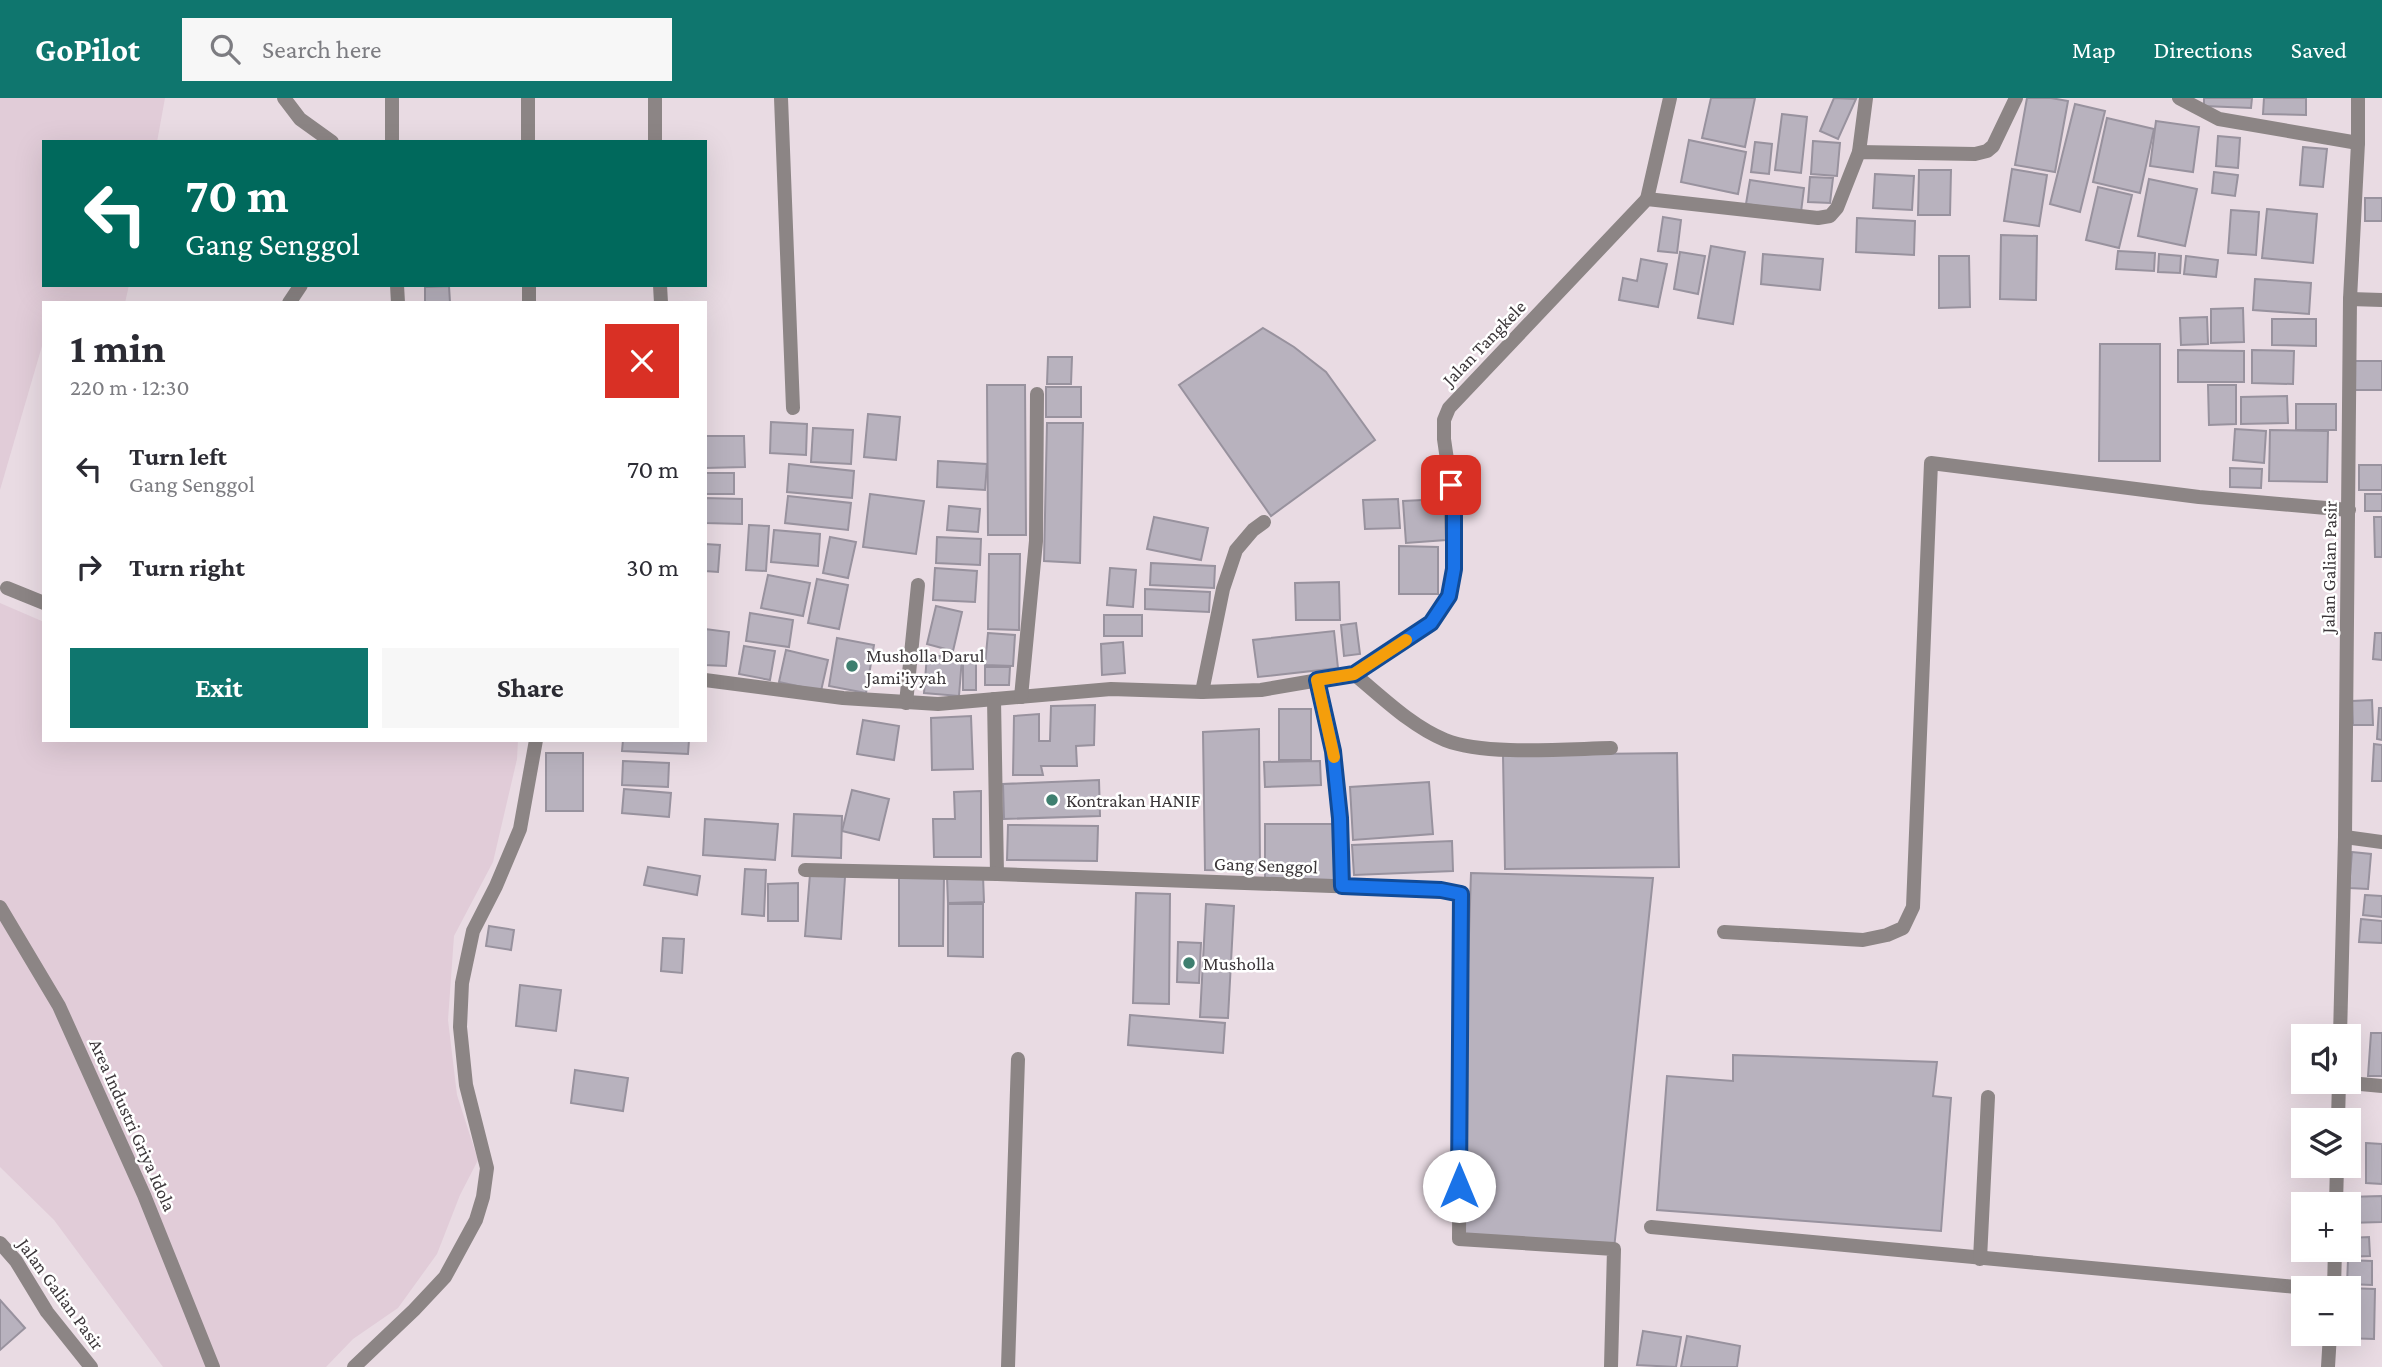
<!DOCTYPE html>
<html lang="en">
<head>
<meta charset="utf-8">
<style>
	body { margin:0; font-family:"Crimson Pro",serif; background:#f7f7f7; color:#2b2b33; height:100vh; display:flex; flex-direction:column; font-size:26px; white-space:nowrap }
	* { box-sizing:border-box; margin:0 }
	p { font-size:23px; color:#7c7c81 }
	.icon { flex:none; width:38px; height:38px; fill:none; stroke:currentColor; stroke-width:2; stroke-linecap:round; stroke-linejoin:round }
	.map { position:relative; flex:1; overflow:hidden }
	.drawer { position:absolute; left:42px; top:203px; width:665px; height:441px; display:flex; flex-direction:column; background:#fff; border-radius:0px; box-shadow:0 7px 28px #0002 }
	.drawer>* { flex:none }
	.top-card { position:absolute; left:42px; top:42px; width:665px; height:147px; border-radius:0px; box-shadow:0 7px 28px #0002; background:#00695c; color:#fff; overflow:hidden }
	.controls { position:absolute; left:2291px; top:926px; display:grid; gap:14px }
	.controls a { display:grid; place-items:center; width:70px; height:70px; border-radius:0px; background:#fff; box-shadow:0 7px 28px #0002; font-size:35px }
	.pin { position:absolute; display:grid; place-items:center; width:60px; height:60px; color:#fff; margin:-30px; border-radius:14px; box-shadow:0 4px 10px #0006 }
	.me { position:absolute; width:77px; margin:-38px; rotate:0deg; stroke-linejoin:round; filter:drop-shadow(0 0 5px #0008) }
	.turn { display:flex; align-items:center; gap:24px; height:147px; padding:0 28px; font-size:32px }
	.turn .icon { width:91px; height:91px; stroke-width:2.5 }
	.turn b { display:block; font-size:49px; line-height:60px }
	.round { display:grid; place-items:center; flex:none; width:74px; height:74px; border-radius:0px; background:#f7f7f7 }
	.head { display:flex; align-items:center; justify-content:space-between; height:119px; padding:0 28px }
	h1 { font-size:42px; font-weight:700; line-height:52px }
	.cta { display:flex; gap:14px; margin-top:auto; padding:14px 28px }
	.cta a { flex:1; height:80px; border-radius:0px; background:#0f766e; color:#fff; font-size:28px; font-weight:700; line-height:80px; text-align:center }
	.cta a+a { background:#f7f7f7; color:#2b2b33 }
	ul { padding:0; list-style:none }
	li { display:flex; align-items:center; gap:21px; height:98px; padding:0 28px }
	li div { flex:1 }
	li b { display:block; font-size:26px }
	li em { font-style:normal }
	header { display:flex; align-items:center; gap:42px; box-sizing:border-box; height:98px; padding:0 35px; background:#0f766e; color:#fff }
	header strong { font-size:33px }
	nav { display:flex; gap:38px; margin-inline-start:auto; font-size:24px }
	.search { width:490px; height:63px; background:#f7f7f7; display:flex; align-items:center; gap:18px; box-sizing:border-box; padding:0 24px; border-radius:0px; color:#7c7c81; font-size:26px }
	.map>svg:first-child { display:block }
	.built { fill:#e1ccd8 }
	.building { fill:#b8b2be; stroke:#98929e; stroke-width:2 }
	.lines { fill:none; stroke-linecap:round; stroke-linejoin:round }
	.service { stroke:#8c8585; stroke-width:14 }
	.minor { stroke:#8c8585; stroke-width:14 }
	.tertiary { stroke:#8c8585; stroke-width:14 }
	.route-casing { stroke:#114b97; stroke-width:18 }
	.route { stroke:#1a73e8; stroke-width:12 }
	.slow { stroke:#f59e0b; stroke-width:12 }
	.poi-dot { fill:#3e7f6f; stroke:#fff; stroke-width:2.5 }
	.labels { text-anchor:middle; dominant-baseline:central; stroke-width:5; stroke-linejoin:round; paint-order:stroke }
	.street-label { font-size:19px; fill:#3c373a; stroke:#fff }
	.poi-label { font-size:19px; fill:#3c373a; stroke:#fff; text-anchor:start }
</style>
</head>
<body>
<header>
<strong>GoPilot</strong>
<div class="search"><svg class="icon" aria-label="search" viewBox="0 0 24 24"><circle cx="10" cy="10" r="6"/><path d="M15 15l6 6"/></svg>Search here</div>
<nav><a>Map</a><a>Directions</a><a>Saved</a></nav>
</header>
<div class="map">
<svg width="2382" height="1269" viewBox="0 0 2382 1269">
	<rect width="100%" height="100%" fill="#e9dbe3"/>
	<g class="built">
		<path d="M0,0H165L157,44H44V187H129L125,205H44V248H42L0,392Z"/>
		<path d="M0,505L44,524V642H518L517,661L493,764L454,838L448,922L457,997L478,1062L460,1097L437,1156L398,1210L353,1241L326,1269H163L54,1122L0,1069Z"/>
	</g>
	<g class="building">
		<path d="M1711,0H1755L1745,49L1702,40Z"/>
		<path d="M1834,0L1856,1L1838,41L1820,33Z"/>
		<path d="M2027,0H2051L2068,3L2055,74L2015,67Z"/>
		<path d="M2204,0H2252L2251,10L2204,8Z"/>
		<path d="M2264,0H2306V17L2263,16Z"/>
		<path d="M2075,6L2105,13L2080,114L2050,106Z"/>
		<path d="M1782,16L1807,19L1801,75L1775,72Z"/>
		<path d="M2107,20L2154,31L2140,95L2093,84Z"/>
		<path d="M2156,23L2199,29L2193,74L2150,68Z"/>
		<path d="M2218,38L2240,40L2238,70L2216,68Z"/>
		<path d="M1689,42L1746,54L1738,96L1681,84Z"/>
		<path d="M1813,43L1840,45L1837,78L1811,76Z"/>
		<path d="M1755,44L1772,46L1769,76L1751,74Z"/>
		<path d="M2303,49L2327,51L2323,89L2300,87Z"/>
		<path d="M2012,71L2047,77L2039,128L2004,123Z"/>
		<path d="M1919,72H1951L1950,117H1918Z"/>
		<path d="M2214,74L2238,77L2235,98L2212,95Z"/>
		<path d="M1875,76L1914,78L1912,112L1873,110Z"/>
		<path d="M1810,79L1833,80L1830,105L1808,104Z"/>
		<path d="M2149,81L2197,91L2185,148L2138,138Z"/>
		<path d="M1750,82L1804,90L1801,114L1746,106Z"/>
		<path d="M2098,89L2132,97L2119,150L2086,142Z"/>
		<rect x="2365" y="100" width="17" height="23"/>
		<path d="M2267,111L2317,116L2313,165L2262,160Z"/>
		<path d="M2231,112L2259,114L2256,157L2228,155Z"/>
		<path d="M1663,119L1681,122L1677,155L1658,153Z"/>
		<path d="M1857,120L1915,123L1914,157L1856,154Z"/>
		<path d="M2001,137L2037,138L2036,202L2000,201Z"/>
		<path d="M1711,148L1745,154L1733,226L1698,220Z"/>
		<path d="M2118,153L2155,155L2154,173L2116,171Z"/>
		<path d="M1680,154L1705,158L1698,196L1674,191Z"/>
		<path d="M1763,156L1823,161L1820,192L1761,186Z"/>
		<path d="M2159,156L2181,158L2180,175L2158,174Z"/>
		<path d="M1939,158H1969L1970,209L1939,210Z"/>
		<path d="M2186,158L2218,162L2216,179L2184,176Z"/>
		<path d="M1641,161L1667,166L1658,209L1619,202L1623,180L1637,183Z"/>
		<path d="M2255,181L2311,185L2309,216L2253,212Z"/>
		<path d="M449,188L450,205H425V189Z"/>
		<path d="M2243,210L2244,244L2211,245V211Z"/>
		<path d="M2207,219L2208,246L2181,247L2180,220Z"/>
		<path d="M2272,221H2316V248L2272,247Z"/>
		<path d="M1263,230L1294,249L1326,274L1375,342L1271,418L1179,287Z"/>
		<path d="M2100,246H2160V363H2099Z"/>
		<path d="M2178,252L2244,253V284H2178Z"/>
		<path d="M2252,252L2294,253L2293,286L2252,285Z"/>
		<path d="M1048,259H1072L1071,286H1047Z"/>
		<rect x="2353" y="263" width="29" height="29"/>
		<path d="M987,287H1025L1026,437H988Z"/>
		<path d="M2208,287H2236V326L2209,327Z"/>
		<rect x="1046" y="289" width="35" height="30"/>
		<path d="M2287,298L2288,325L2241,326V299Z"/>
		<rect x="2296" y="306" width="40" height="26"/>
		<path d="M868,316L900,319L896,362L864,359Z"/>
		<path d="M771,324L807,326L806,357L770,355Z"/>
		<path d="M1047,325H1083L1080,465L1044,463Z"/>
		<path d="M813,330L853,332L851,366L811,364Z"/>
		<path d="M2235,331L2266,333L2264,365L2233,362Z"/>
		<path d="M2270,332L2328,333L2327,384L2269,383Z"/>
		<path d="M705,338H744L745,369L705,370Z"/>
		<path d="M938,363L987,366L985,392L937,389Z"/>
		<path d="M789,366L854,373L852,400L787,394Z"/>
		<rect x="2359" y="367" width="23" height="25"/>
		<path d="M2230,370L2262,371L2261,390L2230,389Z"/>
		<rect x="705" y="375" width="29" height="21"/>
		<path d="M870,396L924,403L916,456L863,449Z"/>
		<rect x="2365" y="396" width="17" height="17"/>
		<path d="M788,398L851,405L848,432L785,425Z"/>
		<path d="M705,400L742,401V426L705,425Z"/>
		<path d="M1398,401L1400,430L1365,431L1363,402Z"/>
		<path d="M1444,401L1446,442L1406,445L1403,403Z"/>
		<path d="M949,408L980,411L978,434L947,432Z"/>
		<path d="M1154,419L1208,430L1201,462L1147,451Z"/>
		<path d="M2374,419H2382V459H2375Z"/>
		<path d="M749,427L769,428L766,473L746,472Z"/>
		<path d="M774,432L820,436L818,468L771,464Z"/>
		<path d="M830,439L856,444L848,480L823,475Z"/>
		<path d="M937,439L981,441L980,467L936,465Z"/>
		<path d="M705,446L720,447L718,474L705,473Z"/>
		<path d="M1399,448L1438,449V496H1399Z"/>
		<path d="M989,456H1020L1019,532L988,531Z"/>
		<path d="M1151,465L1215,468L1214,490L1150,487Z"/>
		<path d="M935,470L977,473L975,504L933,502Z"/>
		<path d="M1110,470L1136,472L1133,509L1107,507Z"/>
		<path d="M768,477L810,485L803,518L761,510Z"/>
		<path d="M817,481L848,487L839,531L808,525Z"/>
		<path d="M1339,484L1340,522H1296L1295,485Z"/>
		<path d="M1145,491L1210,494L1209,514L1145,511Z"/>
		<path d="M936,508L962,514L953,553L927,546Z"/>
		<path d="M750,515L793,522L789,549L746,543Z"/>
		<rect x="1104" y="517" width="38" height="21"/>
		<path d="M1356,525L1360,556L1344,558L1341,527Z"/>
		<path d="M705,531L729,534L726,568L705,567Z"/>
		<path d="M1334,533L1338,570L1258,579L1253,542Z"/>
		<path d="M988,535L1015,537L1013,568L985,567Z"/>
		<path d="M2375,535H2382V562L2373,561Z"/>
		<path d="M837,540L874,547L866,595L829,588Z"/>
		<path d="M1123,544L1125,575L1102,577L1101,546Z"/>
		<path d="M744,548L775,553L770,582L739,576Z"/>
		<path d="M786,552L828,562L821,593L779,584Z"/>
		<path d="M963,556L976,557V592H963Z"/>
		<path d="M927,557L962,560L959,598L924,595Z"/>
		<path d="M985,569H1010L1009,587H985Z"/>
		<path d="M2372,602L2373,627H2353L2352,603Z"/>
		<path d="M1095,607L1094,647L1076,648L1077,668H1041L1043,677H1013L1014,618L1039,616V643H1050L1051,608Z"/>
		<path d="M2379,610H2382V642L2377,641Z"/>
		<rect x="1279" y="611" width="32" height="51"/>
		<path d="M971,618L973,671L932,672L931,620Z"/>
		<path d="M863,622L899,628L894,662L857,656Z"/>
		<path d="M1259,631L1260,773L1205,772L1203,634Z"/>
		<path d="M623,642H689L688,656L622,653Z"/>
		<path d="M2374,646L2382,647V683H2372Z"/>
		<rect x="546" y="655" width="37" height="58"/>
		<path d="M1677,655L1679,769L1505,771L1503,657Z"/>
		<path d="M623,663L669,665L668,689L622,687Z"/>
		<path d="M1320,663L1321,687L1265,689L1264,664Z"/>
		<path d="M1099,682L1100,718L1004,721L1003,686Z"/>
		<path d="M1429,684L1433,736L1353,742L1350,689Z"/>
		<path d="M624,691L671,695L669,719L622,715Z"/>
		<path d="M852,692L889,701L879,742L842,733Z"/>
		<path d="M981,693V759H934L933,721H955L954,694Z"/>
		<path d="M794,716L842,718L841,760L792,758Z"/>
		<path d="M705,721L778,726L775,762L703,757Z"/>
		<path d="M1265,726H1335V782L1265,781Z"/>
		<path d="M1008,727L1098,728L1097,763L1007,762Z"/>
		<path d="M1452,743L1453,773L1354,777L1352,747Z"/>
		<path d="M2352,754L2371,756L2368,791L2349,790Z"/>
		<path d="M648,769L700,778L697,797L644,787Z"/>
		<path d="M745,771L766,772L764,818L742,816Z"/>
		<path d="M1471,775L1653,780L1614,1151L1459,1141Z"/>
		<path d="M810,776L845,779L841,841L805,838Z"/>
		<path d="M899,778H944L943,848H899Z"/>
		<path d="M983,778L984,804L948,805L947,779Z"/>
		<path d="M798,785V823H768V786Z"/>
		<path d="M1136,795L1170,796L1169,906L1133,905Z"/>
		<path d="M2365,797L2382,798V819L2363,817Z"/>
		<path d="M948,806H983V859L948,858Z"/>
		<path d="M1206,806L1234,808L1228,920L1200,919Z"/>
		<path d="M2361,821L2382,823V845L2359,844Z"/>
		<path d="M489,828L514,832L511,852L486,848Z"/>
		<path d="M663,840L684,841L682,875L661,873Z"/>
		<path d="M1178,844L1201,845L1199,885L1177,884Z"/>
		<path d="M520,887L561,892L556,933L516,928Z"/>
		<path d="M1130,917L1225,925L1223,955L1128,947Z"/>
		<path d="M2371,935H2382V978H2368Z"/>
		<path d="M1733,957L1937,964L1933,998L1951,1000L1941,1133L1657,1112L1667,978L1733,983Z"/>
		<path d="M575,972L628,980L623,1013L571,1005Z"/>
		<path d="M2366,1045L2382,1046V1086L2366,1085Z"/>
		<path d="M2382,1098V1124L2348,1125L2347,1099Z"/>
		<path d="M2369,1139L2370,1158L2344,1159V1152H2348V1140Z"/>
		<path d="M2348,1162L2372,1163V1187L2347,1186Z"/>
		<path d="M2348,1190L2375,1191L2374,1241L2343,1240V1236H2348Z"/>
		<path d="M0,1202L25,1230L0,1252Z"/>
		<path d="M1643,1233L1681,1239L1676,1269L1637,1267Z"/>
		<path d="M1687,1238L1740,1248L1737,1269H1681Z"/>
	</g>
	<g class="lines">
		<g class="service">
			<path d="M284,0L300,21L332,44"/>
			<path d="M2350,201L2382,202"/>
			<path d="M1354,576C1382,599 1411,628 1445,642C1485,658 1566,651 1611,650"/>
			<path d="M0,809L59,908L144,1097L213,1269"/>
			<path d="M1724,834L1863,842L1887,837L1903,830L1913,809L1931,365L2199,399L2349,412"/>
			<path d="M1651,1129L2307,1190"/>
			<path d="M1980,1161L1988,999"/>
			<path d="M1008,1269L1018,961"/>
		</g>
		<g class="minor">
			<path d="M392,0V44"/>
			<path d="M528,0V44"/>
			<path d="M781,0L793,310"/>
			<path d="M2179,0L2219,21L2358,45"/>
			<path d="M655,44V0"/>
			<path d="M1859,54L1866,0"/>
			<path d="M1647,101L1670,0"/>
			<path d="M397,187L398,205"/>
			<path d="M529,187V205"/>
			<path d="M660,187L661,205"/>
			<path d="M289,205L301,187"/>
			<path d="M7,490L44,505"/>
			<path d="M705,582L843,600L938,606L1111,591L1202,594L1261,592L1354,576L1431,525L1449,498L1454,471V410L1444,341V322L1449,310L1647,101L1818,120L1830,118L1837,110L1859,54L1975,56L1987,53L1993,48L2016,0"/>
			<path d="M1317,582L1333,653L1340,720L1342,788"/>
			<path d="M1202,594L1223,491L1236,452L1253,432L1264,424"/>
			<path d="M1021,599L1036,443L1037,296"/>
			<path d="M994,601L997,776"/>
			<path d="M906,605L918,487"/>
			<path d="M2345,739L2382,744"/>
			<path d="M805,772L997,776L1441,792L1461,796L1459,1141L1614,1151L1611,1269"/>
			<path d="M2339,984L2382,988"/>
			<path d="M354,1269L414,1212L445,1179L476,1122L483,1099L487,1070L466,987L460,929L462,885L473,833L496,788L520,731L536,642"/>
		</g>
		<g class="tertiary">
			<path d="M2340,938L2345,739L2350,201L2358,45V0"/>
			<path d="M2338,1022L2339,984"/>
			<path d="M2336,1106L2337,1068"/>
			<path d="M0,1145L16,1163L47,1214L91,1269"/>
			<path d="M2334,1190L2335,1152"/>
			<path d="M2328,1269L2330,1236"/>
		</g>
	</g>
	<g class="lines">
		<defs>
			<path id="route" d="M1451,387L1454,410V471L1449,498L1431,525L1354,576L1317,582L1333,653L1340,720L1342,788L1441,792L1461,796L1459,1088"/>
		</defs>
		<use href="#route" class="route-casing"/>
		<use href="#route" class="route"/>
		<path class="slow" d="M1334,659L1317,582L1354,576L1406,542"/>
	</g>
	<g class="poi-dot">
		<circle cx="852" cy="568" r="7"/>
		<circle cx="1052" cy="702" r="7"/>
		<circle cx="1189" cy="865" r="7"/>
	</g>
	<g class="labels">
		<g class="street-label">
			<text transform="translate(1484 245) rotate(-46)">Jalan Tangkele</text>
			<text transform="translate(2329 469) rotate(-89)">Jalan Galian Pasir</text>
			<text transform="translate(1266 767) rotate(2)">Gang Senggol</text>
			<text transform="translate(133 1027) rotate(66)">Area Industri Griya Idola</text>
			<text transform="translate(61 1196) rotate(54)">Jalan Galian Pasir</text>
		</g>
		<g class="poi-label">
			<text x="866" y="557">Musholla Darul<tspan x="866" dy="22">Jami'iyyah</tspan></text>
			<text x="1066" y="702">Kontrakan HANIF</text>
			<text x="1203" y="865">Musholla</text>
		</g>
	</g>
</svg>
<div class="controls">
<a><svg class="icon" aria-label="sound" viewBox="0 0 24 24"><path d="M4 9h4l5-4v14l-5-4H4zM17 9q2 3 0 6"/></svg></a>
<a><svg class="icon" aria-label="layers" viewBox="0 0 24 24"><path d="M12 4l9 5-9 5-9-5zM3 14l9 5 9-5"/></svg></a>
<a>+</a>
<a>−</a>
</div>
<div class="pin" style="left:1451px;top:387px;background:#d93025"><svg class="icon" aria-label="arrive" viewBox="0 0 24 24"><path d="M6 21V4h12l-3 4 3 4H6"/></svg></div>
<svg class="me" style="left:1459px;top:1088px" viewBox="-20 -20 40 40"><circle r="19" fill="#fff"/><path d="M0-13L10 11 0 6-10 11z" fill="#1a73e8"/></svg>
<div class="top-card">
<div class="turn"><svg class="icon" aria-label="left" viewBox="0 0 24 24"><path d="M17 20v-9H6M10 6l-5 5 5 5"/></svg><div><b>70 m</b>Gang Senggol</div></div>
</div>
<section class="drawer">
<div class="head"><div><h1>1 min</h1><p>220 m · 12:30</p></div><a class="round" style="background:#d93025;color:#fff"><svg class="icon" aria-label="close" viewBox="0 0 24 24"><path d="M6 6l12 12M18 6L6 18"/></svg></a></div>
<ul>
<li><svg class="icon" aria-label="left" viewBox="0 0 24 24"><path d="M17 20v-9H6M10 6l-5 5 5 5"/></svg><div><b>Turn left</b><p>Gang Senggol</p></div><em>70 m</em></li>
<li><svg class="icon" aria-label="right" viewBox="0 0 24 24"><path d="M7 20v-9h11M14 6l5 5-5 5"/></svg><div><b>Turn right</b></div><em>30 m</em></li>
</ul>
<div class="cta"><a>Exit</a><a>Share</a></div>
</section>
</div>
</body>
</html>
